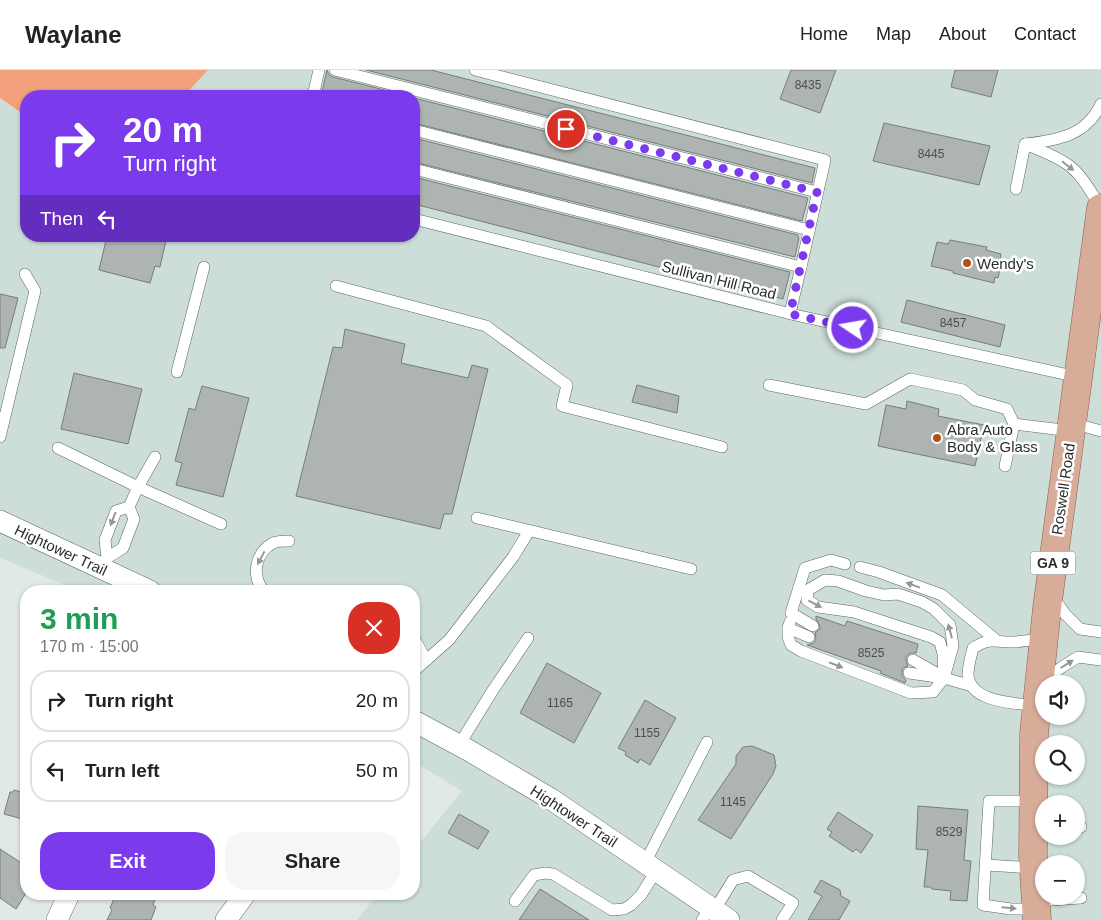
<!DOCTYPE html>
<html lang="en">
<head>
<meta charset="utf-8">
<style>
	body { margin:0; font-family:Helvetica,sans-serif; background:#f6f6f6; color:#222; height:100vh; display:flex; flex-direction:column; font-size:19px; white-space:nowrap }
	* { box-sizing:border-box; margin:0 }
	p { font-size:16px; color:#767676 }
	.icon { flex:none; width:28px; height:28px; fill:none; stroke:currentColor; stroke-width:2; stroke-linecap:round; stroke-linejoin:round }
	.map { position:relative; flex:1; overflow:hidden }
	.panel { position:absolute; left:20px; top:515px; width:400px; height:315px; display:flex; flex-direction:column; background:#fff; border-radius:20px; box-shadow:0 1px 4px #0004 }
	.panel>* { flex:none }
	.top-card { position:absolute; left:20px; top:20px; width:400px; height:152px; border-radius:20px; box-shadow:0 1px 4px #0004; background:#7c3aed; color:#fff; overflow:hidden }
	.controls { position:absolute; left:1035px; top:605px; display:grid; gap:10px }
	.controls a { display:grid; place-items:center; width:50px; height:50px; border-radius:50%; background:#fff; box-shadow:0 1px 4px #0004; font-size:25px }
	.pin { position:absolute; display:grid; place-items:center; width:42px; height:42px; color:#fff; margin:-21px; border:2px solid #fff; border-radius:50%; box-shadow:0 1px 5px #0007 }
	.me { position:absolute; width:55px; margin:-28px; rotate:282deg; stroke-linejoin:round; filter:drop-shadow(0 0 4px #0008) }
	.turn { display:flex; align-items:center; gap:18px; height:105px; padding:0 20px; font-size:22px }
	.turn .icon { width:65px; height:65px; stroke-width:2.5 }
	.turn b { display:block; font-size:35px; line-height:42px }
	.then { display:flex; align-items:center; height:48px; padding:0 20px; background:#0003; gap:10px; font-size:19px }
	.round { display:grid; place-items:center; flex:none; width:52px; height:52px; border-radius:20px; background:#f6f6f6 }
	.head { display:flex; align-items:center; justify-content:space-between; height:85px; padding:0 20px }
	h1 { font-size:30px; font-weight:700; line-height:38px; color:#1e9e55 }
	.action { display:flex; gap:10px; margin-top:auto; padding:10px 20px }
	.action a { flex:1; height:58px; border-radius:20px; background:#7c3aed; color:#fff; font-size:20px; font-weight:700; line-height:58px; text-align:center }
	.action a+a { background:#f6f6f6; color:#222 }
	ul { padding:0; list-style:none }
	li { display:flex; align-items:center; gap:15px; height:62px; margin:0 10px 8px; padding:0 10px; border:2px solid #e0e0e0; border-radius:20px }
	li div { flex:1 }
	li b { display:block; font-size:19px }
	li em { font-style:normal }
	header { display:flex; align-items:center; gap:30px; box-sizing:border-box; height:70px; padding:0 25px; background:#fff; border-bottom:1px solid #e0e0e0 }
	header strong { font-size:24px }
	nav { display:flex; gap:28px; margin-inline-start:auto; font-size:18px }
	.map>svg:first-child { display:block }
	.built { fill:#cdded9; fill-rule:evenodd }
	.forest { fill:#f3a07c }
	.building { fill:#adb4b2; stroke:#767d7a }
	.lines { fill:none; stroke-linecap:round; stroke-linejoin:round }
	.service-casing { stroke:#606664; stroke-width:12 }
	.minor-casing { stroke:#606664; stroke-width:22 }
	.primary-casing { stroke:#8a5c46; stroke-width:29 }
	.service { stroke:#fff; stroke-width:11 }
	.minor { stroke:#fff; stroke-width:21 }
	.primary { stroke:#d7ac98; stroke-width:28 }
	.oneway { fill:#959696 }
	.route { stroke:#7c3aed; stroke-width:9; stroke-dasharray:0 16.2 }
	.poi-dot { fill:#b24f1a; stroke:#fff; stroke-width:2 }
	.labels { text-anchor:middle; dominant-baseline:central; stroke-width:5; stroke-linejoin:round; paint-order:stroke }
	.number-label { font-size:12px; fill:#4c504e }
	.shield { fill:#fff; stroke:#6b6d6c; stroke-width:1 }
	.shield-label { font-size:14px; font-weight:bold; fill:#2b2e2d }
	.poi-label { font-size:15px; fill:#2b2e2d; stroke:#fff; text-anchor:start }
	.street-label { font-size:15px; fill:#2b2e2d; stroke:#fff }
</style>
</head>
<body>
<header>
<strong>Waylane</strong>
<nav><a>Home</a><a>Map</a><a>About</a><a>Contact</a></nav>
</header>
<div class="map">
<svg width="1101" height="850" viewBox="0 0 1101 850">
	<rect width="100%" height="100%" fill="#e1e9e7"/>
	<path class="built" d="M208,0H1101V850H357L378,824H414V780L462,721L414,692V521H80L0,488V28L26,46V166H414V26H184ZM1044,614H1076V646H1044ZM1044,674H1076V706H1044ZM1044,734H1076V766H1044ZM1044,794H1076V826H1044Z"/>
	<path class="forest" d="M0,0H208L184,26H26V46L0,28Z"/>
	<g class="building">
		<path d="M327,0L329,5L333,7L408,26H321Z"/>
		<path d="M366,0H431L815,98L812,113Z"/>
		<path d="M791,0H836L820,43L780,29Z"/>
		<path d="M955,0H998L991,27L951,17Z"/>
		<path d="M414,28L808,128L802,151L414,53Z"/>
		<path d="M884,53L990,76L979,115L873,91Z"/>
		<path d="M414,68L798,165V168H799L795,187L414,92Z"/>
		<path d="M414,107L790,202L783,229L414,134Z"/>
		<path d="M107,166H167L160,197L155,196L150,213L99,200Z"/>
		<path d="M950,170L987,177L986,180L1001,184L1000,190H1002L998,208L995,207L994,213L953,203V201L931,196L937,172L948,174Z"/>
		<path d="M0,224L18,228L5,278H0Z"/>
		<path d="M907,230L1005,255L1000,277L901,252Z"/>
		<path d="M345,259L405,274L401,293L468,308L472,295L488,299L452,444H444L440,459L296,426L333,277L342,278Z"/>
		<path d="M74,303L142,319L128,374L61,359Z"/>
		<path d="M637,315L679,326L677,343L632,332Z"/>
		<path d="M202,316L249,328L223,427L176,415L182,393L175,391L189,338L195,340Z"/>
		<path d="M907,331L939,339L938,346L984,355L975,396L878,376L886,335L906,339Z"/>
		<path d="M816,546L845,556L847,551L918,574L916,583H910L906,587V591L908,596L903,598L902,602V606L906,610L905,613L880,603L881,601L807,575L814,573L816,569L815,563L820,559V556L816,549Z"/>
		<path d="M547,593L601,623L574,673L520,643Z"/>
		<path d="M645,630L676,648L650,695L640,689L638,693L625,685L626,682L618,678Z"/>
		<path d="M752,676L774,685L776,696L773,704L731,769L698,750L736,694V686L743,677Z"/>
		<path d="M14,720L26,723V750L4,744L10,722H13Z"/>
		<path d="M918,736L968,740L964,790L971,791L967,831L950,830L951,821L932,819L930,817H924L928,780L916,779Z"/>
		<path d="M838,742L873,765L861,783L856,779L853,782L829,766L832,762L827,759Z"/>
		<path d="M459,744L489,761L478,779L448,763Z"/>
		<path d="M0,779L26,796V823L16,839L0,828Z"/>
		<path d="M821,810L840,820L841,826L850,831L839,850H808L822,826L814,822Z"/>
		<path d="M540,819L589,850H519Z"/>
		<path d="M116,824H157L153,835L156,837L151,850H107L112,840L110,838Z"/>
	</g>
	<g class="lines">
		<defs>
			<g id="service">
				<path d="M335,0L817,122"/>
				<path d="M475,0L825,90L801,197"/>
				<path d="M313,26L319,0"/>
				<path d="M414,60L809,160"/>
				<path d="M1025,74C1039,80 1054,85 1067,94C1082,104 1091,123 1101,137"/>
				<path d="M1026,74C1058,70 1086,66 1101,34"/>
				<path d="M414,99L801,197L790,243"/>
				<path d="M1016,119L1025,74"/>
				<path d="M414,149L795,245L1078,307"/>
				<path d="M336,216L486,256L567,315L562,336L722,377"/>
				<path d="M177,302L204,197"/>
				<path d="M769,315L866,334L910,309L963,320L975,330L1007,339L1014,354L1071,361"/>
				<path d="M1072,353L1101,361"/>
				<path d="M0,367L35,221L25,204"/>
				<path d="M58,378L138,417L221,454"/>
				<path d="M1005,396L1014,354"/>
				<path d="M477,448L691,499"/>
				<path d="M107,488L105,470L116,441L129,437"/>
				<path d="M860,497L879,502L942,525L996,570"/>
				<path d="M102,499L107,488L123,478L134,449L129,437L138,417L155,387"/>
				<path d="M264,521C251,506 255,483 273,473C277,471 284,471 289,471"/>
				<path d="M1053,527L1065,544L1080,559L1101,562"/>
				<path d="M790,552L788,558L809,567"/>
				<path d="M813,556L791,543L805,498L831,490L845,494"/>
				<path d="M788,558V567L791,575L801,581L911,623L933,622L944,608L953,576L950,555L934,539L922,532L898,524L884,525L866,521L838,511L825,510L808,520L807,530L818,537L854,542L931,567L940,572L943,584L944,608"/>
				<path d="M414,568L426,590"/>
				<path d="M913,590L938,604"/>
				<path d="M414,601L449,570L513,487L529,461"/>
				<path d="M909,603L944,608L972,616"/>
				<path d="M1042,613L1062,597L1078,587L1101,590"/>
				<path d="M1037,636C1016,633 970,633 968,605C968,596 971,586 973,578C992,566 995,573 1015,572C1025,571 1034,570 1043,568"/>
				<path d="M459,675L493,620L528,568"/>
				<path d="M1034,731H989L983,835L1011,839H1036"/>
				<path d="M1076,757H1081"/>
				<path d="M645,793L707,672"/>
				<path d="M986,795L1034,798"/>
				<path d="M515,831L534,805L545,803L553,804L612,840L624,839L631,835L641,825L656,801"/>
				<path d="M1036,831L1081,828"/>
				<path d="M714,841L733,810L748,806L793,833L782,850"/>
				<path d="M702,850L710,838"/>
			</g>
			<g id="minor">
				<path d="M0,451L150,521"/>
				<path d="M414,651L468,680L551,729L729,850"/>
				<path d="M57,850L69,824"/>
				<path d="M226,850L245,824"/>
			</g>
			<path id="primary" d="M1037,850L1033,785L1034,664L1047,538L1101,138"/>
		</defs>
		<use href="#service" class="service-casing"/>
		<use href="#minor" class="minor-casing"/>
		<use href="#primary" class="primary-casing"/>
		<use href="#service" class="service"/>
		<use href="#minor" class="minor"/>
		<use href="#primary" class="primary"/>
	</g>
	<defs><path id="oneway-solid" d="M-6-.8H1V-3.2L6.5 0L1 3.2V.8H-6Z" transform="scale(1.25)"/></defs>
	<g class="oneway">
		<use href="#oneway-solid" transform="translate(1068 96) rotate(38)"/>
		<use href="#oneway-solid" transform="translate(113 449) rotate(111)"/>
		<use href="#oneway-solid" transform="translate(261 488) rotate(118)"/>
		<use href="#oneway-solid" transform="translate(913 515) rotate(-160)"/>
		<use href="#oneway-solid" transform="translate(815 534) rotate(28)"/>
		<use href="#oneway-solid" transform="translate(950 561) rotate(-105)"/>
		<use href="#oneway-solid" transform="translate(1067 594) rotate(-32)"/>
		<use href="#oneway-solid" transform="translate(836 595) rotate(21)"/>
		<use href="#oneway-solid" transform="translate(1009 838) rotate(5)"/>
	</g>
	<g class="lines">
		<path class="route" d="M566,59L817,122L790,244L853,258"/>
	</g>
	<g class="poi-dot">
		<circle cx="967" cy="193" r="5"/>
		<circle cx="937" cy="368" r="5"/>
	</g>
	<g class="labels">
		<g class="number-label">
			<text x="808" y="15">8435</text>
			<text x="931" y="84">8445</text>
			<text x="953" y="253">8457</text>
			<text x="871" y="583">8525</text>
			<text x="560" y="633">1165</text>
			<text x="647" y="663">1155</text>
			<text x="733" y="732">1145</text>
			<text x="949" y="762">8529</text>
		</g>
		<rect class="shield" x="1030.5" y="481.5" width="45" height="23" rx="4"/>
		<g class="shield-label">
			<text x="1053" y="493">GA 9</text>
		</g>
		<g class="poi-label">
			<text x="977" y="193">Wendy's</text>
			<text x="947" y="359">Abra Auto<tspan x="947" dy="17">Body &amp; Glass</tspan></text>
		</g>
		<g class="street-label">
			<text transform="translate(719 210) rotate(14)">Sullivan Hill Road</text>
			<text transform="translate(1063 419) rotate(-82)">Roswell Road</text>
			<text transform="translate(61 480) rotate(25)">Hightower Trail</text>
			<text transform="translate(574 746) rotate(33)">Hightower Trail</text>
		</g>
	</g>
</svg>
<div class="controls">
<a><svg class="icon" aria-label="sound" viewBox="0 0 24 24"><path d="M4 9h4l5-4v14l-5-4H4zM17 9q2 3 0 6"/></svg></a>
<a><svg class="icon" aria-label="search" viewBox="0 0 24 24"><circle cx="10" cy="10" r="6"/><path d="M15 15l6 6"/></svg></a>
<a>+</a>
<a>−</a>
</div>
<div class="pin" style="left:566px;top:59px;background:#d93025"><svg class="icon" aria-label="arrive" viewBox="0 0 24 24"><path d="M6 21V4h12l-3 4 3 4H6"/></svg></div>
<svg class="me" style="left:853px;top:258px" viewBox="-20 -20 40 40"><circle r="17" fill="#7c3aed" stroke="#fff" stroke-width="3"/><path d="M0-11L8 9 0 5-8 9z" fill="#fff"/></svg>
<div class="top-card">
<div class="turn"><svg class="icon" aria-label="right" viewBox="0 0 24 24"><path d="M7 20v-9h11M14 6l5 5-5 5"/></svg><div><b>20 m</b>Turn right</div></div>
<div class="then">Then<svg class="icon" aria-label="left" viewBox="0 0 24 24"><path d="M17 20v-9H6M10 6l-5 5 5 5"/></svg></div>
</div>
<section class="panel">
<div class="head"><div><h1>3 min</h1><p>170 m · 15:00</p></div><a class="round" style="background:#d93025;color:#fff"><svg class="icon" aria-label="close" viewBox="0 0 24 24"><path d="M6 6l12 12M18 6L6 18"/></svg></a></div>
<ul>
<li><svg class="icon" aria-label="right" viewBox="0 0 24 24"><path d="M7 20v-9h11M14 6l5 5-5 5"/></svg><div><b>Turn right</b></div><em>20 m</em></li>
<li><svg class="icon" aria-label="left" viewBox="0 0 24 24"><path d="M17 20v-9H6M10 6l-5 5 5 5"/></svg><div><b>Turn left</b></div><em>50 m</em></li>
</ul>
<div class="action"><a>Exit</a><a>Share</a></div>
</section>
</div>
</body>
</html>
